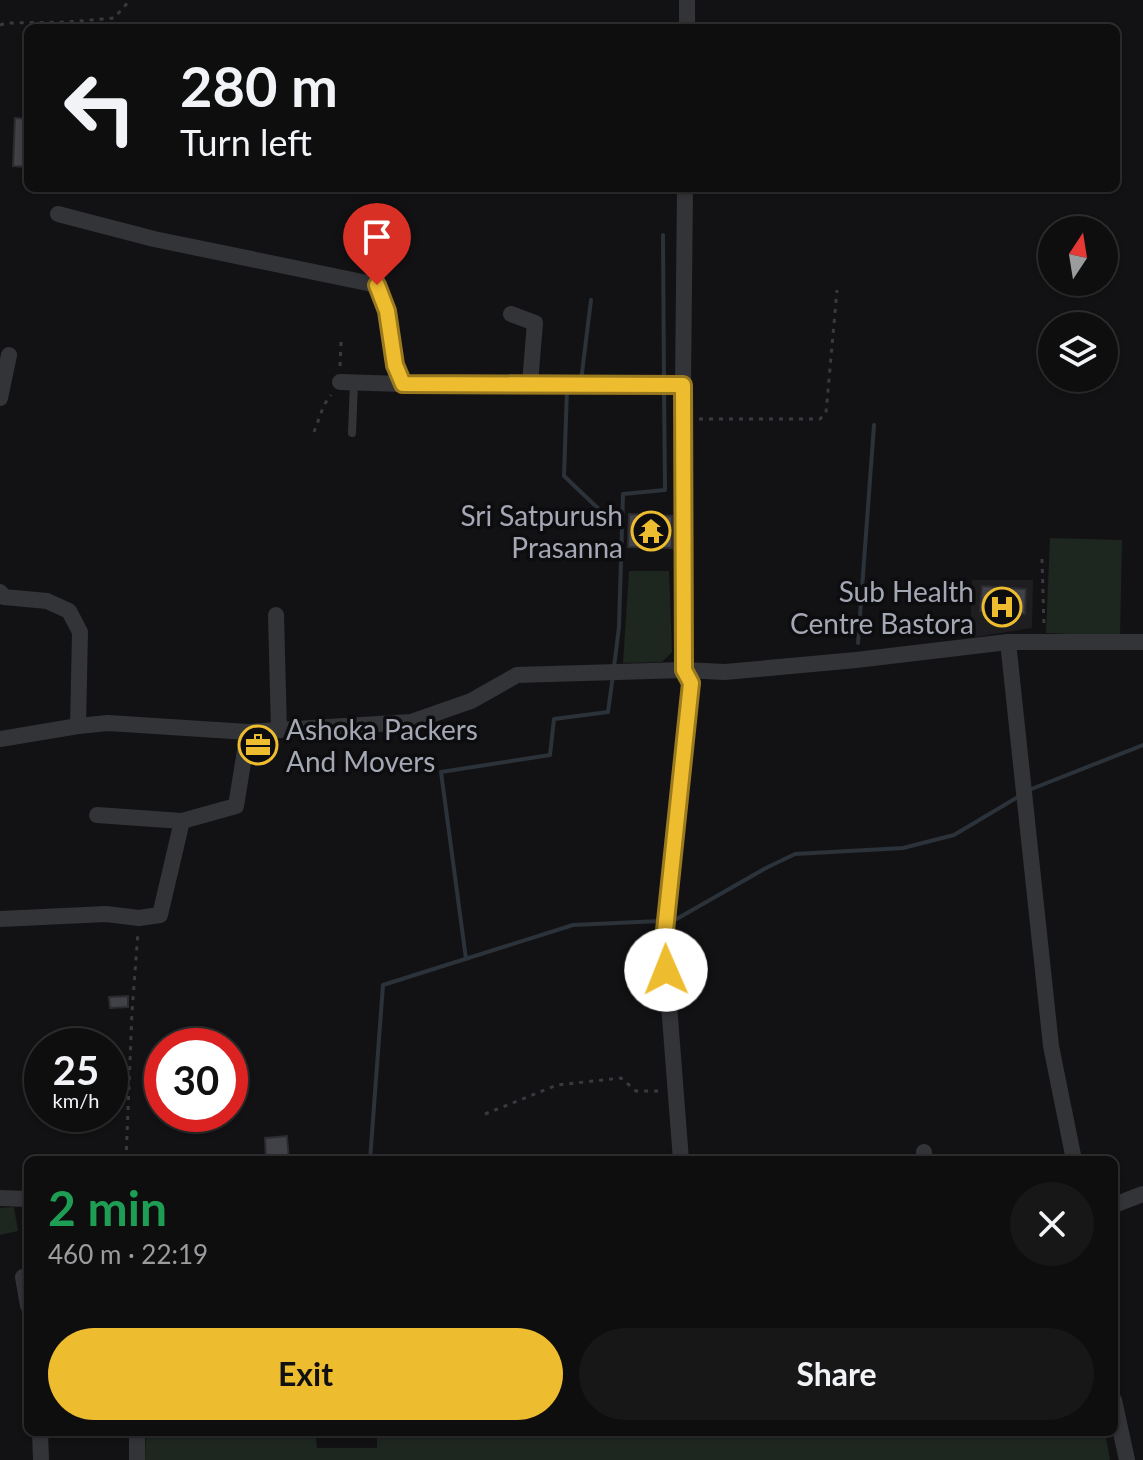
<!DOCTYPE html>
<html lang="en">
<head>
<meta charset="utf-8">
<style>
	body { margin:0; font-family:Lato,sans-serif; background:#171718; color:#f1f3f6; height:100vh; display:flex; flex-direction:column; font-size:30px; white-space:nowrap }
	* { box-sizing:border-box; margin:0 }
	p { font-size:26px; color:#9b9c9e }
	.icon { flex:none; width:44px; height:44px; fill:none; stroke:currentColor; stroke-width:2; stroke-linecap:round; stroke-linejoin:round }
	.map { position:relative; flex:1; overflow:hidden }
	.details { position:absolute; left:24px; top:1156px; width:1094px; height:280px; display:flex; flex-direction:column; background:#0e0e0f; border-radius:12px; box-shadow:0 2px 6px #0004,0 0 0 2px #2e2e2f }
	.details>* { flex:none }
	.top-card { position:absolute; left:24px; top:24px; width:1096px; height:168px; border-radius:12px; box-shadow:0 2px 6px #0004,0 0 0 2px #2e2e2f; background:#0e0e0f; color:#f1f3f6; overflow:hidden }
	.needle { width:52px; rotate:12deg }
	.controls { position:absolute; left:1038px; top:216px; display:grid; gap:16px }
	.controls a { display:grid; place-items:center; width:80px; height:80px; border-radius:50%; background:#0e0e0f; box-shadow:0 2px 6px #0004,0 0 0 2px #2e2e2f; font-size:40px }
	.speed { position:absolute; left:24px; top:1028px; display:flex; gap:16px; font-size:40px; font-weight:700; text-align:center }
	.speed>* { display:grid; place-content:center; width:104px; height:104px; border-radius:50%; background:#0e0e0f; box-shadow:0 2px 6px #0004,0 0 0 2px #2e2e2f; line-height:1 }
	.speed small { font-size:20px; font-weight:400 }
	.speed .limit { border:12px solid #d22; background:#fff; color:#111 }
	.pin { position:absolute; display:grid; place-items:center; width:68px; height:68px; color:#fff; margin:-82px -34px; border-radius:50% 50% 50% 0; rotate:-45deg; box-shadow:0 0 8px #0007 }
	.pin .icon { rotate:45deg }
	.me { position:absolute; width:88px; margin:-44px; rotate:359deg; stroke-linejoin:round; filter:drop-shadow(0 0 6px #0008) }
	.turn { display:flex; align-items:center; gap:28px; height:168px; padding:0 24px; font-size:36px }
	.turn .icon { width:104px; height:104px; stroke-width:2.5 }
	.turn b { display:block; font-size:56px; line-height:68px }
	.round { display:grid; place-items:center; flex:none; width:84px; height:84px; border-radius:42px; background:#171718 }
	.head { display:flex; align-items:center; justify-content:space-between; height:136px; padding:0 24px }
	h1 { font-size:48px; font-weight:700; line-height:60px; color:#1e9e55 }
	.primary-button { display:flex; gap:16px; margin-top:auto; padding:16px 24px }
	.primary-button a { flex:1; height:92px; border-radius:48px; background:#eebc2f; color:#111; font-size:32px; font-weight:700; line-height:92px; text-align:center }
	.primary-button a+a { background:#171718; color:#f1f3f6 }
	.map>svg:first-child { display:block }
	.built { fill:#1e1e21 }
	.green { fill:#1e2620 }
	.lines { fill:none; stroke-linecap:round; stroke-linejoin:round }
	.stream { stroke:#2b3239; stroke-width:4 }
	.building { fill:#414247; stroke:#2c2c30; stroke-width:2 }
	.path { stroke:#393a3f; stroke-width:3; stroke-dasharray:4 6; stroke-linecap:butt }
	.service { stroke:#333438; stroke-width:8 }
	.minor { stroke:#333438; stroke-width:16 }
	.route-casing { stroke:#9b7a1f; stroke-width:20 }
	.route { stroke:#eebc2f; stroke-width:14 }
	.labels { text-anchor:middle; dominant-baseline:central; stroke-width:7; stroke-linejoin:round; paint-order:stroke }
	.poi-label { font-size:28px; fill:#a4a7b4; stroke:#0d0d0f; text-anchor:end }
</style>
</head>
<body>
<div class="map">
<svg width="1143" height="1460" viewBox="0 0 1143 1460">
	<rect width="100%" height="100%" fill="#121214"/>
	<path class="built" d="M972,580H1033L1032,628L970,638Z"/>
	<g class="green">
		<path d="M1050,538L1122,540L1120,636L1046,633Z"/>
		<path d="M629,571H669L672,652L662,662L623,663Z"/>
		<path d="M14,1207L18,1231L0,1235V1208Z"/>
		<path d="M146,1432H315L317,1448H377V1432H1105L1110,1460H145Z"/>
	</g>
	<g class="lines">
		<g class="stream">
			<path d="M663,235L664,381"/>
			<path d="M581,381L591,300"/>
			<path d="M567,389L564,476L604,514L622,517"/>
			<path d="M858,643L874,425"/>
			<path d="M614,667L619,627L623,494L665,490L664,390"/>
			<path d="M1029,790L1143,745"/>
			<path d="M673,921L766,868L795,854L903,848L954,835L1018,797"/>
			<path d="M466,959L441,772L550,755L554,719L608,712L613,675"/>
			<path d="M370,1160L383,985L573,925L660,921"/>
		</g>
	</g>
	<g class="building">
		<path d="M15,118L28,119V167L13,166Z"/>
		<path d="M629,514L672,516V548L628,547Z"/>
		<path d="M982,586L1026,589L1025,614L980,611Z"/>
		<path d="M128,996V1007L110,1008L109,997Z"/>
		<path d="M287,1136L289,1160H266L265,1138Z"/>
	</g>
	<g class="lines">
		<g class="path">
			<path d="M0,25L6,23L68,22L114,18L130,0"/>
			<path d="M340,366L341,342"/>
			<path d="M699,419H820L826,413L837,290"/>
			<path d="M314,432L324,405L331,395"/>
			<path d="M1042,559L1044,627"/>
			<path d="M485,1114L557,1085L621,1078L636,1091H663"/>
			<path d="M126,1160L132,1012L138,932"/>
		</g>
		<path class="service" d="M352,433L354,382"/>
		<g class="minor">
			<path d="M687,28V0"/>
			<path d="M58,214L154,239L377,285L387,311L395,365L403,384L683,385"/>
			<path d="M511,314L535,323L530,383"/>
			<path d="M340,382L403,384"/>
			<path d="M0,398L9,355"/>
			<path d="M0,592L4,597L47,601L69,611L80,632L78,726"/>
			<path d="M276,615L279,730"/>
			<path d="M1008,642L1051,1046L1074,1160"/>
			<path d="M0,739L78,726L108,723L248,732L411,722L471,701L517,675L684,670L725,672L856,660L1008,642H1143"/>
			<path d="M97,815L182,821"/>
			<path d="M0,919L106,914L139,918L160,915L182,821L236,806L248,732"/>
			<path d="M924,1152L925,1160"/>
			<path d="M681,1160L664,940L691,683L684,670L683,385L685,188"/>
			<path d="M0,1198L28,1199"/>
			<path d="M1114,1205L1143,1194"/>
			<path d="M23,1277L28,1306"/>
			<path d="M1114,1400L1127,1460"/>
			<path d="M40,1432L41,1460"/>
			<path d="M137,1460V1432"/>
		</g>
	</g>
	<g class="lines">
		<defs>
			<path id="route" d="M377,285L387,311L395,365L403,384L683,385L684,670L691,683L664,940L666,970"/>
		</defs>
		<use href="#route" class="route-casing"/>
		<use href="#route" class="route"/>
	</g>
	<defs>
		<symbol id="temple-ring" viewBox="-11 -11 22 22"><circle r="9.5" fill="#0d0d0f" stroke="#eebc2f" stroke-width="1.5"/><path d="M0-6L5-2H3V0L6.5 2.5H4V6H1.5V3h-3V6H-4V2.5H-6.5L-3 0V-2H-5Z" fill="#eebc2f"/></symbol>
		<symbol id="hospital-ring" viewBox="-11 -11 22 22"><circle r="9.5" fill="#0d0d0f" stroke="#eebc2f" stroke-width="1.5"/><path d="M-5-5h3v3.5h4V-5h3V5h-3V1.5h-4V5h-3Z" fill="#eebc2f"/></symbol>
		<symbol id="office-ring" viewBox="-11 -11 22 22"><circle r="9.5" fill="#0d0d0f" stroke="#eebc2f" stroke-width="1.5"/><path d="M-6-3h4V-5.5h4V-3h4V5H-6ZM-1-4.5V-3h2v-1.5ZM-6 0V1H6V0Z" fill="#eebc2f"/></symbol>
	</defs>
	<g fill-rule="evenodd">
		<use href="#temple-ring" x="629" y="509" width="44" height="44"/>
		<use href="#hospital-ring" x="980" y="585" width="44" height="44"/>
		<use href="#office-ring" x="236" y="723" width="44" height="44"/>
	</g>
	<g class="labels">
		<g class="poi-label">
			<text x="623" y="515">Sri Satpurush<tspan x="623" dy="32">Prasanna</tspan></text>
			<text x="974" y="591">Sub Health<tspan x="974" dy="32">Centre Bastora</tspan></text>
			<text x="286" y="729" text-anchor="start">Ashoka Packers<tspan x="286" dy="32">And Movers</tspan></text>
		</g>
	</g>
</svg>
<div class="controls">
<a><svg class="needle" viewBox="-14 -14 28 28"><path d="M0-13l5 13h-10z" fill="#e53935"/><path d="M0 13l5-13h-10z" fill="#9b9c9e"/></svg></a>
<a><svg class="icon" aria-label="layers" viewBox="0 0 24 24"><path d="M12 4l9 5-9 5-9-5zM3 14l9 5 9-5"/></svg></a>
</div>
<div class="speed"><div>25<small>km/h</small></div><div class="limit">30</div></div>
<div class="pin" style="left:377px;top:285px;background:#d93025"><svg class="icon" aria-label="arrive" viewBox="0 0 24 24"><path d="M6 21V4h12l-3 4 3 4H6"/></svg></div>
<svg class="me" style="left:666px;top:970px" viewBox="-20 -20 40 40"><circle r="19" fill="#fff"/><path d="M0-13L10 11 0 6-10 11z" fill="#eebc2f"/></svg>
<div class="top-card">
<div class="turn"><svg class="icon" aria-label="left" viewBox="0 0 24 24"><path d="M17 20v-9H6M10 6l-5 5 5 5"/></svg><div><b>280 m</b>Turn left</div></div>
</div>
<section class="details">
<div class="head"><div><h1>2 min</h1><p>460 m · 22:19</p></div><a class="round"><svg class="icon" aria-label="close" viewBox="0 0 24 24"><path d="M6 6l12 12M18 6L6 18"/></svg></a></div>
<div class="primary-button"><a>Exit</a><a>Share</a></div>
</section>
</div>
</body>
</html>
